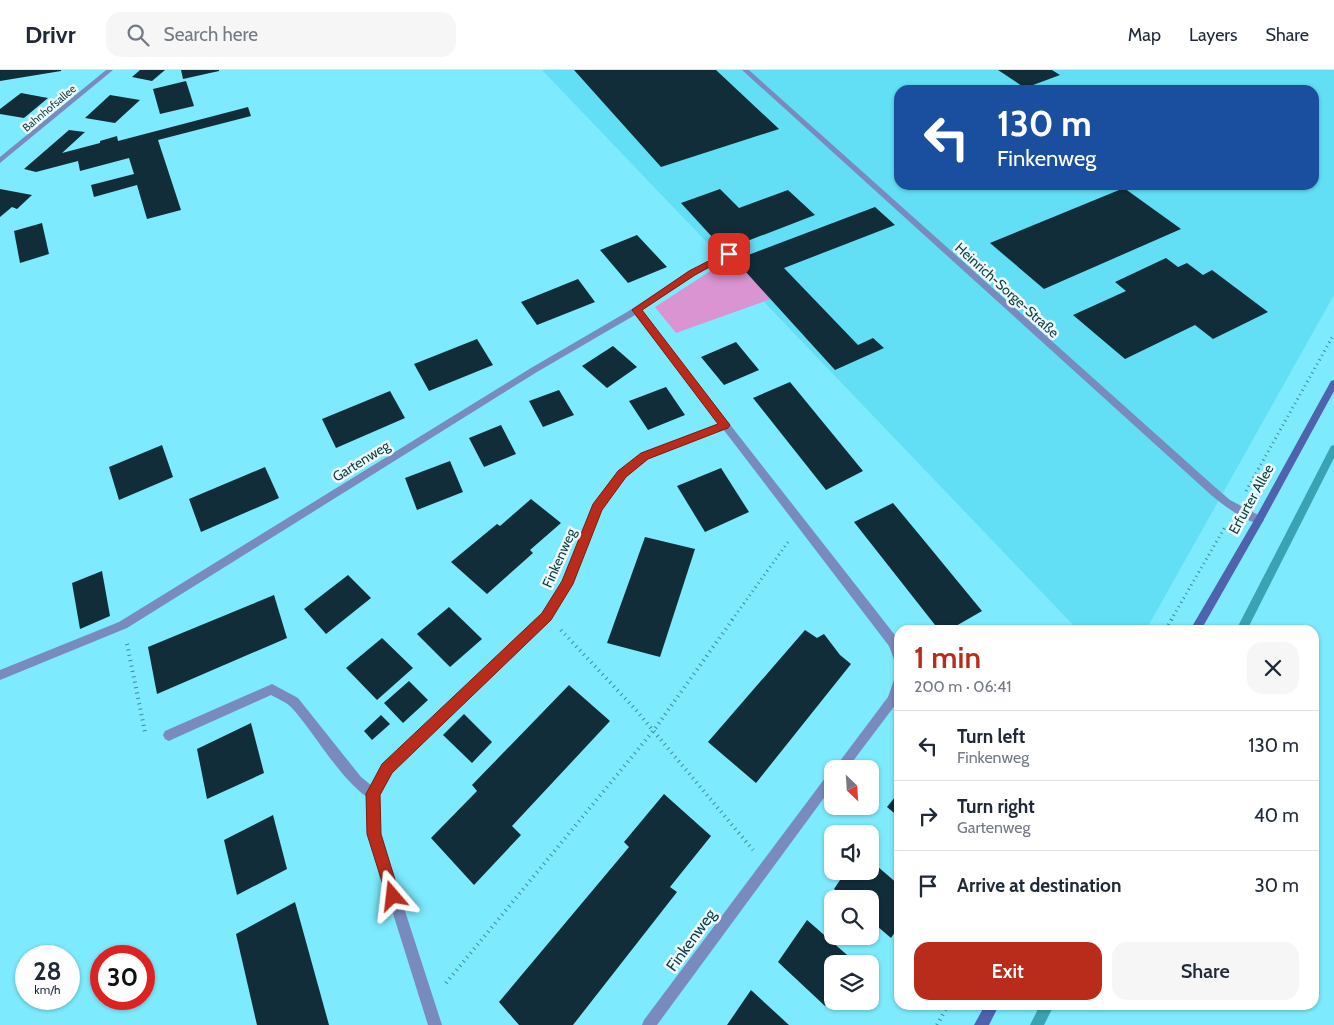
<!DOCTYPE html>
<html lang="en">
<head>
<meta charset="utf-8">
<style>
	body { margin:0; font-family:Cabin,sans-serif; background:#f6f6f7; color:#1f2937; height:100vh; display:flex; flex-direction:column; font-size:19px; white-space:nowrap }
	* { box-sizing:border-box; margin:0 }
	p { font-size:16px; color:#747a83 }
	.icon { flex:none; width:28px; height:28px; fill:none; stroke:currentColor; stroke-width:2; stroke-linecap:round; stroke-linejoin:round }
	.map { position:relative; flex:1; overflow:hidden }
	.side { position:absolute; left:894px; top:555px; width:425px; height:385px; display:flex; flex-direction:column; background:#fff; border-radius:15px; box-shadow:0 1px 4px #0004 }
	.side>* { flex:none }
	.hud { position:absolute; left:894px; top:15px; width:425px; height:105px; border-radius:15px; box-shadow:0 1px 4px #0004; background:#1a4fa0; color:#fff; overflow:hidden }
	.needle { width:32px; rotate:155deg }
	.tools { position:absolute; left:824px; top:690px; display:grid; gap:10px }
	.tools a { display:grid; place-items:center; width:55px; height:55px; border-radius:10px; background:#fff; box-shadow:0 1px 4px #0004; font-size:25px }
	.speed { position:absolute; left:15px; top:875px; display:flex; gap:10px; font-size:25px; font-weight:700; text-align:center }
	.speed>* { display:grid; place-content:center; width:65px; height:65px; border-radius:50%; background:#fff; box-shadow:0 1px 4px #0004; line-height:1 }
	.speed small { font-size:12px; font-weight:400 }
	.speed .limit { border:8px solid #d22; background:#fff; color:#111 }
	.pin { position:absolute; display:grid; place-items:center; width:42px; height:42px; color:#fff; margin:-21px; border-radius:10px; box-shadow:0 2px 8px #0006 }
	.me { position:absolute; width:55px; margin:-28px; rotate:343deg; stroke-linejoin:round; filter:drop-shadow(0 0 4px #0008) }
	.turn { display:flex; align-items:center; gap:18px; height:105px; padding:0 20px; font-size:22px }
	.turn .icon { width:65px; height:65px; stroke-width:2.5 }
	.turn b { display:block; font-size:35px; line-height:42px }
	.round { display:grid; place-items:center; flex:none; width:52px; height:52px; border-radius:15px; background:#f6f6f7 }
	.head { display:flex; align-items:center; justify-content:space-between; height:85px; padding:0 20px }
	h1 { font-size:30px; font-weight:600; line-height:38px; color:#b92c1c }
	.button { display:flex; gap:10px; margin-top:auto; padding:10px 20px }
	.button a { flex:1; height:58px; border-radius:15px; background:#b92c1c; color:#fff; font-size:20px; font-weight:600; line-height:58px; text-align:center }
	.button a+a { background:#f6f6f7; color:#1f2937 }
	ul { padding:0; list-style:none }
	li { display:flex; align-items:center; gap:15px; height:70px; padding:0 20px; border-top:1px solid #e0e1e3 }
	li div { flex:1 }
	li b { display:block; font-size:19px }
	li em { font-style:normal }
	header { display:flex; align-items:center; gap:30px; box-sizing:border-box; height:70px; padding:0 25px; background:#fff; border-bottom:1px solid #e0e1e3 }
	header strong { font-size:24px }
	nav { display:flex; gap:28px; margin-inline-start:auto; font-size:18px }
	.search { width:350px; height:45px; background:#f6f6f7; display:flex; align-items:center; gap:12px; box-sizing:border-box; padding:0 18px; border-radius:15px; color:#747a83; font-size:19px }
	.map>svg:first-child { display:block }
	.built { fill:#63dff5; fill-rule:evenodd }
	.green { fill:#d994d1 }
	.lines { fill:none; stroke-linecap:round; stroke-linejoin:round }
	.stream { fill:#3ba2b3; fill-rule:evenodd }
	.building { fill:#112d3a }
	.path-far1 { stroke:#408c98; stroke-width:3; stroke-dasharray:1 4; stroke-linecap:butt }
	.path { stroke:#408c98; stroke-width:4; stroke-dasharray:1 4.5; stroke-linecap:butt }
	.lane { fill:#798abe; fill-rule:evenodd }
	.street { fill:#798abe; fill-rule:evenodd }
	.secondary { fill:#4e62ae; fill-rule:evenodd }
	.route { fill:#b92c1c; stroke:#781d12 }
	.labels { text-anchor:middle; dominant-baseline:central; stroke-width:5; stroke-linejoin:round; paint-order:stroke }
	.far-street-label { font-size:11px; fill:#0e3f46; stroke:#f0fafc }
	.street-label { font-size:14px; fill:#0e3f46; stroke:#f0fafc }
	.near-street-label { font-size:16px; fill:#0e3f46; stroke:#f0fafc }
</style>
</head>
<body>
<header>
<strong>Drivr</strong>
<div class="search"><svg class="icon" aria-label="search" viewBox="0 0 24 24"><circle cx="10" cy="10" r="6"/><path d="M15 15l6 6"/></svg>Search here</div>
<nav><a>Map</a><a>Layers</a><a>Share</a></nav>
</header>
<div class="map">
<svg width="1334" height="955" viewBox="0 0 1334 955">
	<rect width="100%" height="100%" fill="#7deafd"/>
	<path class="built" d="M542,0H1334V225L1146,560H1078ZM899,20H1314V115H899Z"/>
	<path class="green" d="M735,190L771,229L676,263L655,237L712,200Z"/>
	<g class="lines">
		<g class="stream">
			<path d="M1334,375V388L1247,560H1236L1331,376Z"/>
			<path d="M1040,935H1054L1044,955H1030Z"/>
		</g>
	</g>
	<g class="building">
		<path d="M0,0H61V1L0,11Z"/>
		<path d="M140,0H165L152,11L132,7Z"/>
		<path d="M181,0H219V1L183,9Z"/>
		<path d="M574,0H716L779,59L661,97Z"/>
		<path d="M998,0H1052L1060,5L1025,18Z"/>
		<path d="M186,11L194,36L160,44L153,19Z"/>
		<path d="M21,23L48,28L24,48L0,44V39Z"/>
		<path d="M110,25L140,30L115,53L85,48Z"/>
		<path d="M248,37L251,46L158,70L181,140L147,149L137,115L94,127L91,115L134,104L129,88L80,101L78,91L36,102L24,99L69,60L85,62L62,83L100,73V71L117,66L118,71Z"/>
		<path d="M1124,118L1181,159L1044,219L990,173Z"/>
		<path d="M0,119L32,125L17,139L12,137L0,147Z"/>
		<path d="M720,119L739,138L788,120L815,145L724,180L681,133Z"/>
		<path d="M875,137L895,155L784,198L858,275L873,268L884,278L835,300L735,190Z"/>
		<path d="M42,153L49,184L20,193L14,161Z"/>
		<path d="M637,165L667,197L628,213L600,180Z"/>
		<path d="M1166,188L1178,197L1187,193L1203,205L1212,200L1268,242L1213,269L1195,255L1125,289L1073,245L1126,221L1115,212Z"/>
		<path d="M578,209L595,232L537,255L521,232Z"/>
		<path d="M477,269L493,295L429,321L414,294Z"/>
		<path d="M736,272L759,300L724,315L701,287Z"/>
		<path d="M613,276L637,297L607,318L582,296Z"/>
		<path d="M790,312L863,401L826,420L753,328Z"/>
		<path d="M666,317L685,345L648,360L629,331Z"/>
		<path d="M559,320L574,345L543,357L529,331Z"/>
		<path d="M390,321L405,348L336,378L322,349Z"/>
		<path d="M501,355L516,384L484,397L469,368Z"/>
		<path d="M162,375L173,407L119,430L109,397Z"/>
		<path d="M450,391L463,422L417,440L405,408Z"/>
		<path d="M265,397L279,428L201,462L189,429Z"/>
		<path d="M721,398L749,442L705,462L677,416Z"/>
		<path d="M531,429L561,453L530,480L533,483L487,524L451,492L497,454L500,456Z"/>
		<path d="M893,433L922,468L982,541L949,560H939L854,452Z"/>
		<path d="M645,467L695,479L660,587L607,573Z"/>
		<path d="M102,501L110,546L80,559L72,513Z"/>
		<path d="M348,505L371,528L326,564L304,539Z"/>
		<path d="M274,525L287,568L157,624L148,577Z"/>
		<path d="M449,537L482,569L450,597L417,564Z"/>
		<path d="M805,560L817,568L824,564L840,585L851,594L756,713L708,672Z"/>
		<path d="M382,568L413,598L377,630L346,598Z"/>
		<path d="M409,611L428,630L403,653L384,633Z"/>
		<path d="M569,615L610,651L512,756L521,765L474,815L431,768L477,721L472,715Z"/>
		<path d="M464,644L492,672L472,693L443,665Z"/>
		<path d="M381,645L390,654L372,670L364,661Z"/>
		<path d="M251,653L264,703L207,729L197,679Z"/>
		<path d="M899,722V747L887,737Z"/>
		<path d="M664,724L711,766L670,817L677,822L573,955H519L499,932L629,777L624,772Z"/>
		<path d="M273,745L287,799L237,825L224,770Z"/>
		<path d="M870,790L899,815V856L891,868L870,850V829H846L834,819L846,801H870Z"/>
		<path d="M295,832L329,955H257L236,864Z"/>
		<path d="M807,850L854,891L852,894H832V924L825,936L778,892Z"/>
		<path d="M751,920L789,955H727Z"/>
	</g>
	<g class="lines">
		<g class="path-far1">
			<path d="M1246,421L1334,264"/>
			<path d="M732,550L788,472"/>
			<path d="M1171,550L1225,457"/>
		</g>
		<g class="path">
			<path d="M561,560L636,640L753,780"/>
			<path d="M1166,560L1172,549"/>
			<path d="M127,574L145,662L148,661"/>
			<path d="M446,913L654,660L733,549"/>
			<path d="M937,955L948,935"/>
		</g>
		<path class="lane" d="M272,614L298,628L361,707L377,720L379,724L377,728L373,730C345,718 313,660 291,637C286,632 278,629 271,625L173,669L169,671L165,669L163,665L165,661Z"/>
		<g class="street">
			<path d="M106,0H113L0,93V87Z"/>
			<path d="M742,0H749L1216,418L1230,430L1262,447L1264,450L1262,453C1250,456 1219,432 1210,424Z"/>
			<path d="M729,181L733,184L732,186L695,205L641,241L898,569L899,593L895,592L889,576L723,359L648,389L625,407L601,439L571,517L550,549L391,703L379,725L380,764L442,955H428L368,764L367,724L383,695L542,543L563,512L594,434L619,401L642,383L719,353L635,245L537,302L127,558L0,610V600L119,552L531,298L627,242L689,201Z"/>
			<path d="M899,606V627L896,634L847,699H834L888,627L895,607Z"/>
			<path d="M832,702V717L657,955H642L644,950L828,704Z"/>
		</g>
		<g class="secondary">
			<path d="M1334,310V321L1262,453L1201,560H1190L1256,447L1331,311Z"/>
			<path d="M985,935H999L989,955H974Z"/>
		</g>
	</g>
	<path class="route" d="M726,182L733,184L695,205L642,240L730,355L728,358L648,389L626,407L602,440L573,514L551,550L392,703L380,725L381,764L400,826L398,831L393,833L388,831L367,764L366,724L382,694L542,543L562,511L593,434L618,401L641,383L718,354L632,240L689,201Z"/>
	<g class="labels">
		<g class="far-street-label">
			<text transform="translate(49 38) rotate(-40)">Bahnhofsallee</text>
		</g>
		<g class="street-label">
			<text transform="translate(1007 220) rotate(42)">Heinrich-Sorge-Straße</text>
			<text transform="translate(361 391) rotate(-32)">Gartenweg</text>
			<text transform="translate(1251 429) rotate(-61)">Erfurter Allee</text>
			<text transform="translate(559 488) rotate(-66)">Finkenweg</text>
		</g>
		<g class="near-street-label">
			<text transform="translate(691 870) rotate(-54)">Finkenweg</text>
		</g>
	</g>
</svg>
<div class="tools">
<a><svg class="needle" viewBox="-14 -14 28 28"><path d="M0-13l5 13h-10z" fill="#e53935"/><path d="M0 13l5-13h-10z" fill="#747a83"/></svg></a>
<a><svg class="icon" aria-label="sound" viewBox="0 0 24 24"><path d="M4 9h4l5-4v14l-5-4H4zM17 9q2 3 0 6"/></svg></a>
<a><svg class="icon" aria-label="search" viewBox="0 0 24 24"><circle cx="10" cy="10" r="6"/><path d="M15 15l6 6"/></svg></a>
<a><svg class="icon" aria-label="layers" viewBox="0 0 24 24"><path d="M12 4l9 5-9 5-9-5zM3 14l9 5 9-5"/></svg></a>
</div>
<div class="speed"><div>28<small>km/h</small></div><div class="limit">30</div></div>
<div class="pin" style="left:729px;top:184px;background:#d93025"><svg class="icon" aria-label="arrive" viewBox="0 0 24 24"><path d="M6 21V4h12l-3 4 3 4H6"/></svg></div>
<svg class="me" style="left:393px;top:826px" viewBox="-20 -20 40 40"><path d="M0-17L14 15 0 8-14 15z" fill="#b92c1c" stroke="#fff" stroke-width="4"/></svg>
<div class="hud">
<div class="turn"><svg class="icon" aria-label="left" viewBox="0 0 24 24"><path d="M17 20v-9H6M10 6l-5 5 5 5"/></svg><div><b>130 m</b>Finkenweg</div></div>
</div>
<section class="side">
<div class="head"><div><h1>1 min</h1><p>200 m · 06:41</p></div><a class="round"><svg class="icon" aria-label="close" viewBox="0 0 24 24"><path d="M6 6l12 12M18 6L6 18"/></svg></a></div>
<ul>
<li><svg class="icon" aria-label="left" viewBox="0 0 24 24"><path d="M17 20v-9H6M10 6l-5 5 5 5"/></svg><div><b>Turn left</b><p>Finkenweg</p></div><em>130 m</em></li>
<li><svg class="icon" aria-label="right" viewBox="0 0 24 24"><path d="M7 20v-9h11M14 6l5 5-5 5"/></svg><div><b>Turn right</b><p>Gartenweg</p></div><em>40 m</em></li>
<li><svg class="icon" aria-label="arrive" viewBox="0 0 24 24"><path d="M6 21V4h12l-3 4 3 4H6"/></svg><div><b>Arrive at destination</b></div><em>30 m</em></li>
</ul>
<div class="button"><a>Exit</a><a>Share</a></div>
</section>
</div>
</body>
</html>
